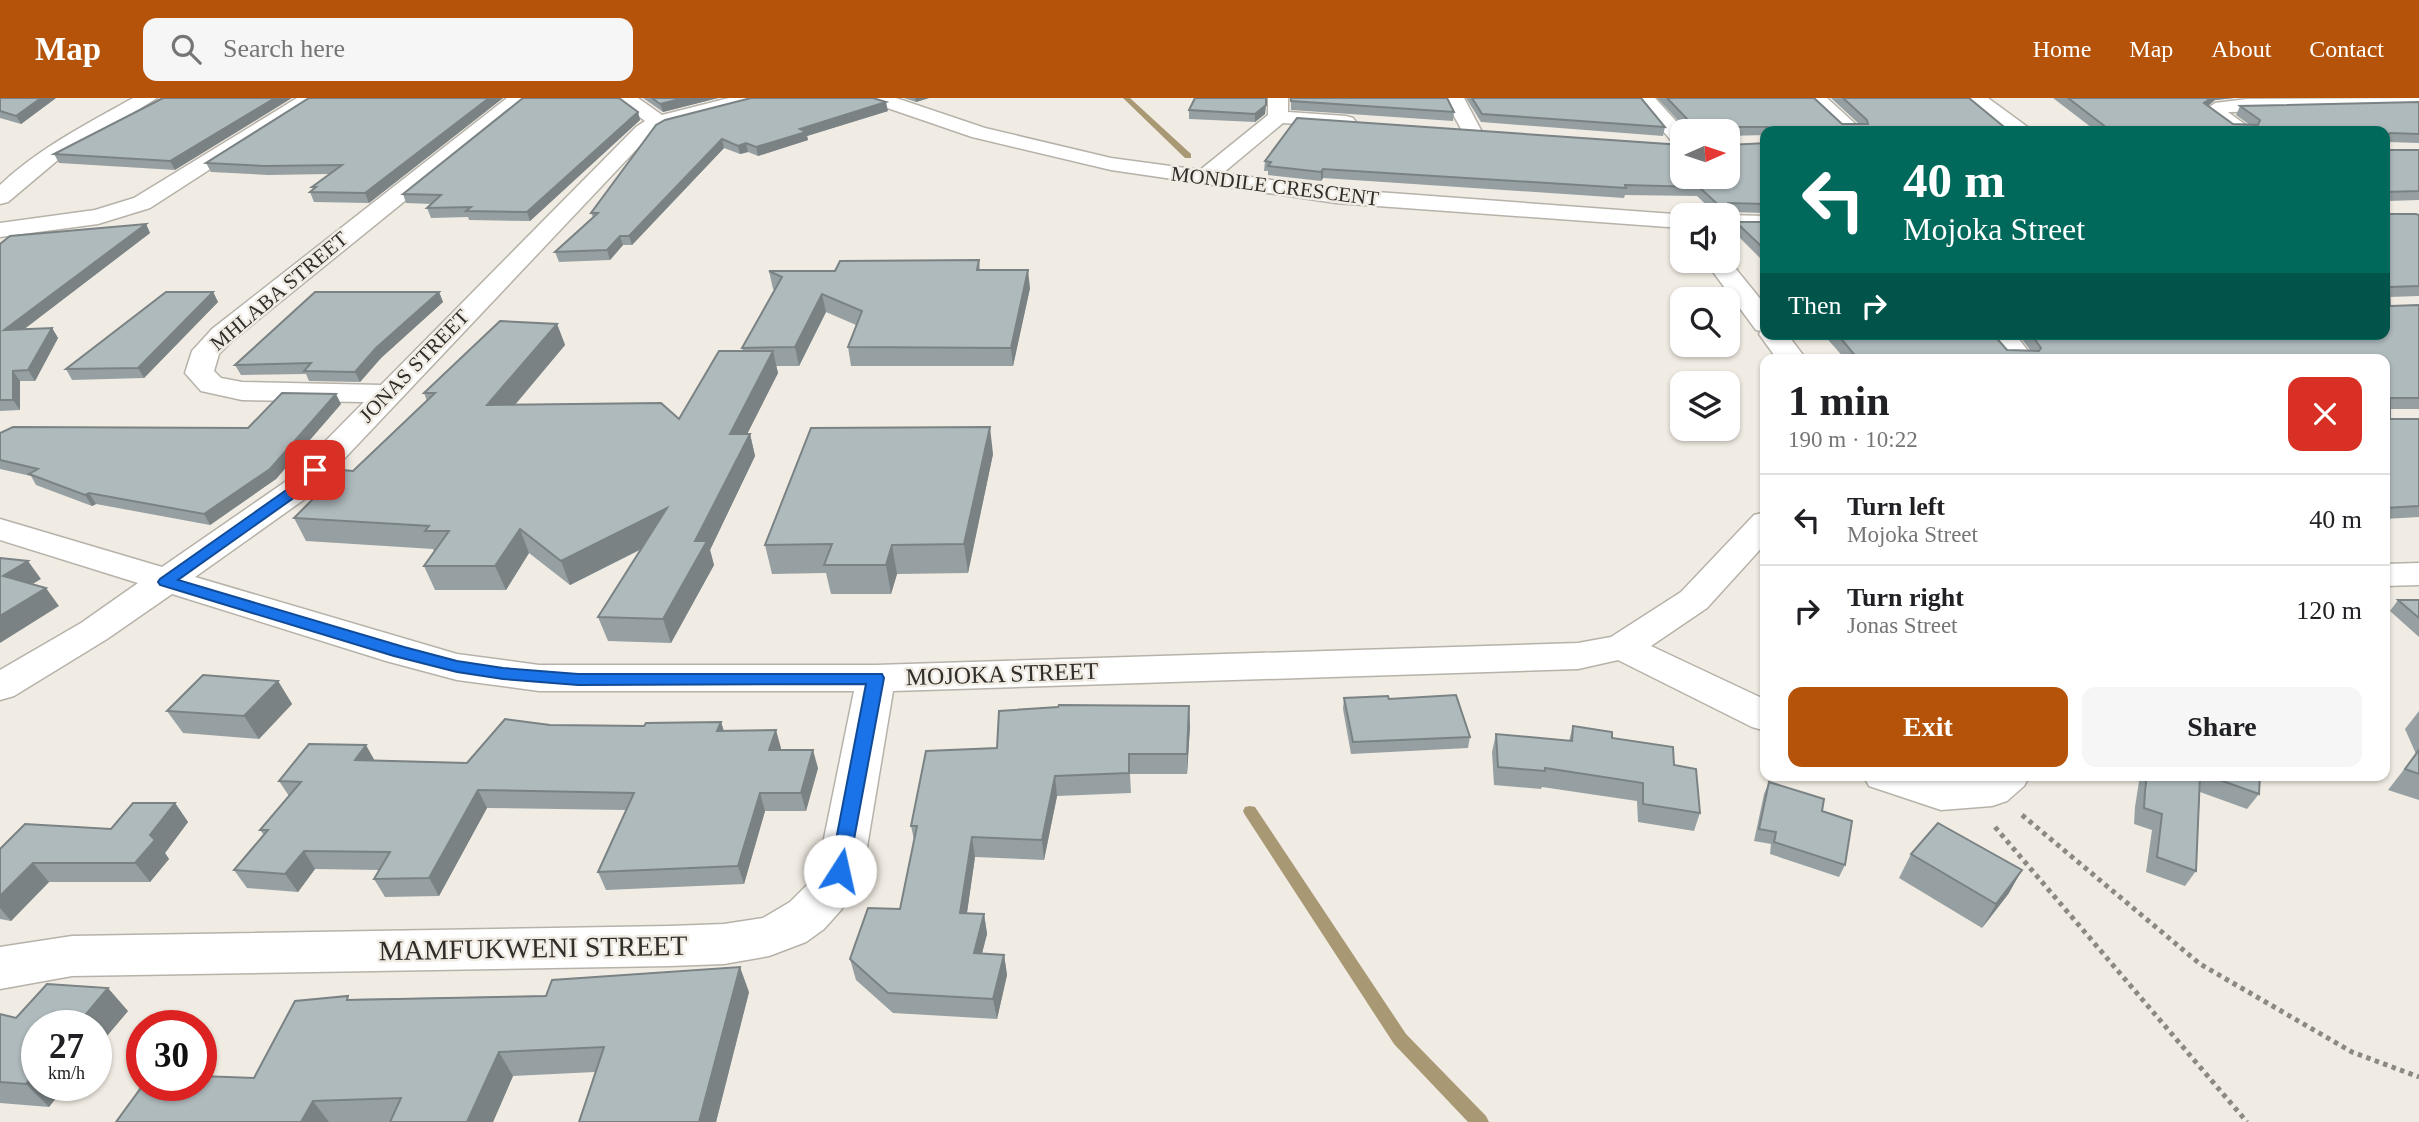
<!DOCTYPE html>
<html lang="en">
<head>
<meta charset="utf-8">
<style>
	body { margin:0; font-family:"Times New Roman",serif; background:#f6f6f6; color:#202124; height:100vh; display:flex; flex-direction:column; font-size:26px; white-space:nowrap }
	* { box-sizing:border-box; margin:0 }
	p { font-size:23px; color:#757577 }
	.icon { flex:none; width:38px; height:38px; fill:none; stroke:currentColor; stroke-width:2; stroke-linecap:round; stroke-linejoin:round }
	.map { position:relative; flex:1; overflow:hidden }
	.panel { position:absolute; left:1760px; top:256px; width:630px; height:427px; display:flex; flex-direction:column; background:#fff; border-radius:14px; box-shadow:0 2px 5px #0004 }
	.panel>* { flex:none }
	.guide { position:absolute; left:1760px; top:28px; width:630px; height:214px; border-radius:14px; box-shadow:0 2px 5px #0004; background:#00695c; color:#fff; overflow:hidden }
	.needle { width:46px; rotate:87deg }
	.controls { position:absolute; left:1670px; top:21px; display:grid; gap:14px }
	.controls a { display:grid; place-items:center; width:70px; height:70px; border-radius:14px; background:#fff; box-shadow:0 2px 5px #0004; font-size:35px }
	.speed { position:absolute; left:21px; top:912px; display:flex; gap:14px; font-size:35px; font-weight:700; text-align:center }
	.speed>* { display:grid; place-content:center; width:91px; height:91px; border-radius:50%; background:#fff; box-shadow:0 2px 5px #0004; line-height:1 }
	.speed small { font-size:18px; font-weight:400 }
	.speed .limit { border:10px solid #d22; background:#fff; color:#111 }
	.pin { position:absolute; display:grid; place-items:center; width:60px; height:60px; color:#fff; margin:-30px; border-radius:14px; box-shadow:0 4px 10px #0006 }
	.me { position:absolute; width:77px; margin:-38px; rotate:10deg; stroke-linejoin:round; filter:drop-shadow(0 0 5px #0008) }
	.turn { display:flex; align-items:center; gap:24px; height:147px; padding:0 28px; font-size:32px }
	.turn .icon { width:91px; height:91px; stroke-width:2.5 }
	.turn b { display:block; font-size:49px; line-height:60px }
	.then { display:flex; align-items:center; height:66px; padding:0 28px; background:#0003; gap:14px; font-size:26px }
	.round { display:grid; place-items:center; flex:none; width:74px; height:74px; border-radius:14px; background:#f6f6f6 }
	.headline { display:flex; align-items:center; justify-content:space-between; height:119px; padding:0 28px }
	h1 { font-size:42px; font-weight:700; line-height:52px }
	.cta { display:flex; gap:14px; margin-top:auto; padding:14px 28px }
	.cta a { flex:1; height:80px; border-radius:14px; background:#b45309; color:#fff; font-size:28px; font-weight:700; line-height:80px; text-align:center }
	.cta a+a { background:#f6f6f6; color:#202124 }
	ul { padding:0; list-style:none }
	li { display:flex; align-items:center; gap:21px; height:91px; padding:0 28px; border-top:2px solid #e0e0e0 }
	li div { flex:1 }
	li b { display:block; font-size:26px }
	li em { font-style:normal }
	header { display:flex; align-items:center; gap:42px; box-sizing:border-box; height:98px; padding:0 35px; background:#b45309; color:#fff }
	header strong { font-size:33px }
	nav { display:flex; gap:38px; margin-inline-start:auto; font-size:24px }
	.search { width:490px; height:63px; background:#f6f6f6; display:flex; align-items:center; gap:18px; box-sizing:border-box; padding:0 24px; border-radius:14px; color:#757577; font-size:26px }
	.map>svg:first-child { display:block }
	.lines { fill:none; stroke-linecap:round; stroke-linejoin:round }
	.stream { fill:#a99874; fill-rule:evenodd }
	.minor-casing { stroke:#b6b2a9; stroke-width:3 }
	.path { stroke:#8c8983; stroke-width:5; stroke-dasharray:4.5 4.5; stroke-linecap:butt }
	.minor { fill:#fff; fill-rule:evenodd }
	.wall { fill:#96a0a3 }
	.shaded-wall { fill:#7a8284 }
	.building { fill:#afbabd; stroke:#7a8284; stroke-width:2 }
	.route { fill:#1a73e8; stroke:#114b97; stroke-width:2 }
	.labels { text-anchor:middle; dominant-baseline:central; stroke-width:5; stroke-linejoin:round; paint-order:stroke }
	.far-street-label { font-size:21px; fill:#302e2b; stroke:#f1ece3 }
	.street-label { font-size:24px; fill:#302e2b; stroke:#f1ece3 }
	.near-street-label { font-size:28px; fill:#302e2b; stroke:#f1ece3 }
</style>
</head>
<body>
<header>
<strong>Map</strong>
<div class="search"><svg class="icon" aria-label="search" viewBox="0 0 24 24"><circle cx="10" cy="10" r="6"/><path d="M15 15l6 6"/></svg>Search here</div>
<nav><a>Home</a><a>Map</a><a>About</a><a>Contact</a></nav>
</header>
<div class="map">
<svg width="2419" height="1024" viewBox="0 0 2419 1024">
	<rect width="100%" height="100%" fill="#f1ece3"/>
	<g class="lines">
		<g class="stream">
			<path d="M1123,0H1130L1191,56V60H1185Z"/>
			<path d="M1250,708L1255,709L1406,936L1486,1018L1489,1024H1468L1394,946L1245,717L1243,713L1245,709Z"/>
		</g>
		<defs>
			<g id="minor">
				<path d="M133,0H157L59,61L8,104L0,106V87C39,50 87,26 133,0Z"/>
				<path d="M297,0H320L150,110L98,126L0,139V125L95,112L134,100Z"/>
				<path d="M507,0H532L232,243L219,256L214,273L221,280L242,284L381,287L636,29L645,23L615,0H638L662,17L729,0H762L759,4L666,28L650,37L309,398L195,479L457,556L539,567H876L1578,545L1611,539L1681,494L1754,417L1766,414V445L1707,510L1651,548L1766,602V633L1752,629L1618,562L1578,571L893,593L863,773L841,812L824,831L806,844L769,858L724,866L670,868L72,878L0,891V849L72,838L670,828L724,826L763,820L790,804L808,786L818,770L854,593H539L457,582L386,563L172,496L107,541L14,598L0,602V572L81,525L138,485L0,442V421L162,469L285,384L364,304L242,302L201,293L185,275L192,253L212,231Z"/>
				<path d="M867,0H896L985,30L1111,60L1200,72L1268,17V0H1288V14L1346,18L1353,20L1356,24L1353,28L1346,30L1283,25L1223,75L1336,91L1687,117H1682V130L1336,105L1111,72L972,39L870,4Z"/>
				<path d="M1444,0H1464L1482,34L1479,38H1465Z"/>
				<path d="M1635,0H1655L1685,33H1682V49L1675,47Z"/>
				<path d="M1805,0H1827L1863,33H1841Z"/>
				<path d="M1965,0H1988L2033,33H2010Z"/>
				<path d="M2419,0V11L2228,14L2254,33H2230L2203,14L2215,5L2247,1Z"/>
				<path d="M1726,117H1727L1766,118V132L1727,131Z"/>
				<path d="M1727,160L1766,208V236H1787L1806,261H1777L1759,236L1761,233L1756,232L1705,163H1727Z"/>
				<path d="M1987,236H2015L2034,261H2004L1991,246Z"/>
				<path d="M2419,465V487L2385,488V466Z"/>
				<path d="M1863,677H1933L1942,680L2030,677L2024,688L2007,703L1992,708L1941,712L1869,688Z"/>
			</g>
		</defs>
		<use href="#minor" class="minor-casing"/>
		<g class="path">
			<path d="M2022,717L2200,866L2352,954L2419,979"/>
			<path d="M1995,729L2247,1024"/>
		</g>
		<use href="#minor" class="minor"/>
	</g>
	<g class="wall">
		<path d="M0,0H56L21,26L0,20Z"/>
		<path d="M163,0L175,72L59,65L54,56Z"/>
		<path d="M503,0L369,105L314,104L310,94L313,92L312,89L329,76L268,77L211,74L206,65Z"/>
		<path d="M643,0H718L663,14Z"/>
		<path d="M751,0L888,13L807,38L808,42L758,58L748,54L740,56L724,50L632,147H623L610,162L559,164L555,154L593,119L591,115Z"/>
		<path d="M904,0H929L916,4Z"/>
		<path d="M1266,0L1265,16L1255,24L1189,21V12Z"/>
		<path d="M1291,0L1454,14L1453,23L1291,12Z"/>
		<path d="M1466,0H1641L1665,29L1663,38L1481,24Z"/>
		<path d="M1657,0H1814L1842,26H1859L1831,0H1969L2009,33H1766V37L1727,38V33H1685L1686,31Z"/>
		<path d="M2053,0H2234L2215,2L2208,8L2233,26L2250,27L2236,17L2240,8L2419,4V45L2387,44V50L2390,52H2419V102L2388,103L2389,116L2419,117V198L2389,199L2390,208L2419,207V311H2390V321H2419V419L2385,421V261H1845L1823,236H1993L2007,252H2030L2018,236H2385V33H2096Z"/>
		<path d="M638,14L640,22L530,123L469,122L468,119L431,120L427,110L432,106L406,105L403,96Z"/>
		<path d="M1766,45V115L1726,114V117H1717L1697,98L1625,97L1624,100L1323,80L1321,83L1268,77V73H1264L1265,63Z"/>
		<path d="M1736,124H1766V166L1734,134Z"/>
		<path d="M146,126L150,135L24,231L52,230L58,240L35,283H20V312L0,313V146Z"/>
		<path d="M979,162L980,172L1030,190L1013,268H851L848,249L856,227L826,214L799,268H776L778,275L747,336H750L755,358L710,452L714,467L671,545L608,543L598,519L642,451L570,487L529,455L506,492H435L424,468L434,454L433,451L306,443L294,420L353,373L427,303L424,295L557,226L565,247L515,307L679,321L743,253L742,250L775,192L773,191L769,173H835Z"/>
		<path d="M213,194L218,204L144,280L72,282L66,271Z"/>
		<path d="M439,194L443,204L381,260L360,284L309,283L306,276L241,277L235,267Z"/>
		<path d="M341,306L276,381L210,427L96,406L92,408L36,387L31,378L0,371V335L248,330Z"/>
		<path d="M993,356L968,475L897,476L891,496H831L826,475L772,476L765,447Z"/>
		<path d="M2398,502H2419V539L2390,513Z"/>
		<path d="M1766,552V569L1760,567Z"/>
		<path d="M278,583L292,606L259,641L183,635L167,613Z"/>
		<path d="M1344,600L1389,601L1470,639L1468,650L1351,656L1343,611Z"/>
		<path d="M2419,613V702L2388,692L2416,656L2405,631Z"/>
		<path d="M721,624L724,633L781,650L780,652L818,670L806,713H765L744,786L606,792L598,774L626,712L487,710L439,798L385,799L374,781L379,772L315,771L298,794L247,790L234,772L264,737L260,732L289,698L279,683L375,663L467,665L550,627L644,628Z"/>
		<path d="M1190,628L1187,676H1130L1131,695L1057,698L1044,762L975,759L967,815L984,816L987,836L982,855L1004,857L1007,877L997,921L893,915L856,882L850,861L900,811L914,742L911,728L997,650Z"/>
		<path d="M1573,628L1612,640L1674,667L1700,715L1694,733L1638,724L1637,703L1542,689L1541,691L1494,687L1492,654L1496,636L1569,643Z"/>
		<path d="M2140,677H2260L2259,696L2247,711L2200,694L2196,773L2185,788L2146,774L2152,732L2134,726L2135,709Z"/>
		<path d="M1769,684L1822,713L1845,767L1839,779L1770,756L1771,746L1754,743L1764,696Z"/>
		<path d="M175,705L188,724L165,755L169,761L150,784H49L11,823L0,821V751L111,731Z"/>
		<path d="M1911,756L2009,795L1982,830L1899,780Z"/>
		<path d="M749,894L716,1024H579L595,974L513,978L493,1024H116L254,980L351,901Z"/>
		<path d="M128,913L96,951V928L49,1009L0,1005V916L16,920Z"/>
	</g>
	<g class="shaded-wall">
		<path d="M41,0H56L21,26L16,18Z"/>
		<path d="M275,0H292L175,72L170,63Z"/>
		<path d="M489,0H503L369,105L365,95Z"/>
		<path d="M684,0H718L663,14L660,6Z"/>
		<path d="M915,0H929L916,4Z"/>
		<path d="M2211,0H2234L2215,2L2200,14L2204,5Z"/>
		<path d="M886,4L888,13L807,38L808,42L758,58L756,49L800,31Z"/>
		<path d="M1266,7L1265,16L1255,24V16Z"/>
		<path d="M638,14L640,22L530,123L527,114Z"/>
		<path d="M722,41L724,50L632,147L629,138Z"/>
		<path d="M746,45L748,54L740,56L738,48Z"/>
		<path d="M1323,71V80L1321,83V74Z"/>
		<path d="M146,126L150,135L10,242L4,232Z"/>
		<path d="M620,138L623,147L610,162L607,152Z"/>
		<path d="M1028,172L1030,190L1013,268L1011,250Z"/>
		<path d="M213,194L218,204L144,280L138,270Z"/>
		<path d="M439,194L443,204L381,260L360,284L355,274L376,250Z"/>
		<path d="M822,196L826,214L799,268L795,249Z"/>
		<path d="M557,226L565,247L496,329L487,307Z"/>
		<path d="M52,230L58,240L35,283L28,272Z"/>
		<path d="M773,253L778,275L736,358L730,336Z"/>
		<path d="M13,273L20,283V312L13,302Z"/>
		<path d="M336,296L341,306L276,381L210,427L204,416Z"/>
		<path d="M990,329L993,356L968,475L964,446Z"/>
		<path d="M750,336L755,358L710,452L714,467L671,545L663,521L695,443Z"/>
		<path d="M89,395L96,406L92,408L85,397Z"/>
		<path d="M667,410L674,434L570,487L561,463Z"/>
		<path d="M520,431L529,455L506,492L495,468Z"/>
		<path d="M892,447L897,476L891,496L886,467Z"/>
		<path d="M28,463L41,481L16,496L3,478Z"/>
		<path d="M46,490L59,508L0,545V518Z"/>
		<path d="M278,583L292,606L259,641L244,618Z"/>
		<path d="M1189,608L1190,628L1187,676V656Z"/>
		<path d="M721,624L726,641L717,633Z"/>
		<path d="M776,632L781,650L774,670L769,652Z"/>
		<path d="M366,647L376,665L355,662Z"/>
		<path d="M813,652L818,670L806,713L801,695Z"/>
		<path d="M1055,678L1057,698L1044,762L1042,742Z"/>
		<path d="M478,692L487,710L439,798L429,780Z"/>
		<path d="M760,695L765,713L744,786L738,768Z"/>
		<path d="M175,705L188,724L165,755L169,761L150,784L135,765L150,737Z"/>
		<path d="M972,739L975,759L964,835L960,815Z"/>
		<path d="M304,753L315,771L298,794L285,776Z"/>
		<path d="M33,765L49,784L11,823L0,810V798Z"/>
		<path d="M2022,772L2009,795L1982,830L1996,806Z"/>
		<path d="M984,816L987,836L977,875L974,855Z"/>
		<path d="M1004,857L1007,877L997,921L993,901Z"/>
		<path d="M740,869L749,894L716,1024H699Z"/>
		<path d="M108,890L128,913L96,951V928H76Z"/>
		<path d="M499,954L513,978L493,1024H467Z"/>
		<path d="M37,973V987H67L49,1009L26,986Z"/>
		<path d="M313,1003L329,1024H301Z"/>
	</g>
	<g class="building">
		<path d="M0,0H41L16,18L0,13Z"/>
		<path d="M163,0H275L170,63L54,56Z"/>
		<path d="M309,0H489L365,95L310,94L316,89H312L342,67L264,68L206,65Z"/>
		<path d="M523,0H619L638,14L527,114L466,113L471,109L427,110L441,97L403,96Z"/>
		<path d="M652,0H684L660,6Z"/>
		<path d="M751,0H873L886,4L800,31L806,34L756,49L746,45L738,48L722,41L629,138H620L607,152L555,154L598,115H591L656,27L665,22Z"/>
		<path d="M1195,0H1266V7L1255,16L1189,12Z"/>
		<path d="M1291,0H1447L1454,14L1291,3Z"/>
		<path d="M1472,0H1641L1665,29L1482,16Z"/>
		<path d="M1667,0H1814L1842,26H1868L1867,22L1843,0H1969L2009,33H1771V31L1768,29H1729L1727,33H1687V27L1690,24Z"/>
		<path d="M2068,0H2211L2204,5L2233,26L2258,27L2260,22L2240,8L2419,4V36L2390,35L2387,38V50L2390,52H2419V93L2385,94V33H2111Z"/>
		<path d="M1297,20L1682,47V79H1727V45L1729,47L1766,45V106L1728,105L1726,114L1699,89L1625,87L1626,90L1323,71L1321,74L1268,68L1271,64L1265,63Z"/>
		<path d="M2385,101L2388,102L2389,116H2416L2419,117V188L2389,189L2390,208L2419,207V300H2390V321H2419V408L2385,410V261H1858L1837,236H1993L2007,252L2039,253L2041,250L2031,236H2385Z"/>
		<path d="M1736,124H1766V153Z"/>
		<path d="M146,126L4,232L52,230L28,272L13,273V302H0V146L10,138Z"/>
		<path d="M979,162L977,172H1028L1011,250L848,249L862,213L822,196L795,249L742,250L782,179L769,173H835L840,163Z"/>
		<path d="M166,194H213L138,270L66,271Z"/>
		<path d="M315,194H439L376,250L355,274L304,273L311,265L235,267Z"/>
		<path d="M500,223L557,226L487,307L661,305L679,321L719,253H773L730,336H750L695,443H707L663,521L598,519L667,410L561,463L520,431L495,468H424L449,433H425L429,428L294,420L342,372L353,373L435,295H424Z"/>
		<path d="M282,295L336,296L270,371L204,416L89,395L85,397L29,376L38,371L0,362V335L13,329L248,330Z"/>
		<path d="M990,329L964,446L892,447L886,467H824L832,446L765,447L811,330Z"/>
		<path d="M0,460L28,463L3,478L46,490L0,518Z"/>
		<path d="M2398,502H2419V520Z"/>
		<path d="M203,577L278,583L244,618L167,613Z"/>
		<path d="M1456,597L1470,639L1353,644L1344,600L1388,598L1389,601Z"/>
		<path d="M1059,607L1189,608L1187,656H1129V675L1055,678L1042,742L972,739L960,815L984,816L974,855L1004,857L993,901L888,895L850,861L868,810L900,811L917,728H911L926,653L997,650L999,613L1058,609Z"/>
		<path d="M505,621L550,627L644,628L646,625L721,624L717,633L776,632L769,652H813L801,695H760L738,768L598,774L634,695L478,692L429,780L374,781L390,754L304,753L285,776L234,772L268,732H260L301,684L279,683L309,646L366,647L355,662L467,665Z"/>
		<path d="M1573,628L1612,634V640L1673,649L1674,667L1696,671L1700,715L1643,706V685L1545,670V673L1498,669L1496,636L1572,643Z"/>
		<path d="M2419,652V676L2405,671Z"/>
		<path d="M2147,677H2200L2196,773L2157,759L2162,716L2144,710L2145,693Z"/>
		<path d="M2206,677H2260L2259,696Z"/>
		<path d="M1769,684L1824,701L1822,713L1852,723L1845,767L1774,744L1776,734L1759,731Z"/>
		<path d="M133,705H175L150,737L155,742L135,765H33L0,798V751L25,726L111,731Z"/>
		<path d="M1938,725L2022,772L1996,806L1911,756Z"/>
		<path d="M740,869L699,1024H579L604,949L499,954L467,1024H390L401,1000L313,1003L301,1024H116L143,987H201V978L254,980L295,903L348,898L347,902L546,898L552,882Z"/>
		<path d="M47,886L108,890L76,928H37V973L26,986L0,984V916L16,920Z"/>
	</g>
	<path class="route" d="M315,368L322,372L302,394L178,482L404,549L457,563L503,570L578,576H882L884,580L847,779L840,781L833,779L830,773L866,586L578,587L503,581L457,574L394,558L160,487L158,484L160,481L292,388L310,369Z"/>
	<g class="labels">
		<g class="far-street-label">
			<text transform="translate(1275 88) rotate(7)">MONDILE CRESCENT</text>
			<text transform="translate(279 193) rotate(-40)">MHLABA STREET</text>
			<text transform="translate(414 268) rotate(-46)">JONAS STREET</text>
		</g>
		<g class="street-label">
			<text transform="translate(1002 576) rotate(-2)">MOJOKA STREET</text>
		</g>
		<g class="near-street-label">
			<text transform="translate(533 850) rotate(-1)">MAMFUKWENI STREET</text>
		</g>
	</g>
</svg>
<div class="controls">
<a><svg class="needle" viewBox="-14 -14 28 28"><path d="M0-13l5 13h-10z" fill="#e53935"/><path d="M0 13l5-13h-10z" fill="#757577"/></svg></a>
<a><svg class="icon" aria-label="sound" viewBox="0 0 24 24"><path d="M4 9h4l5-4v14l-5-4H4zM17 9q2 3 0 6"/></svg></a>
<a><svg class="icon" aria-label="search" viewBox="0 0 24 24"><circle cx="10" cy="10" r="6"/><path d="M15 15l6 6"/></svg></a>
<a><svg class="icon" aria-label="layers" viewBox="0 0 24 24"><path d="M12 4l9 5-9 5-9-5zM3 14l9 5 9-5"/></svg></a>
</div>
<div class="speed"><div>27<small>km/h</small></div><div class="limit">30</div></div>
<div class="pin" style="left:315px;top:372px;background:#d93025"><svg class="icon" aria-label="arrive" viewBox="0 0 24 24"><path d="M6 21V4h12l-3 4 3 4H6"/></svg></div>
<svg class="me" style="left:840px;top:773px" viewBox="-20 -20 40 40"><circle r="19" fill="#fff"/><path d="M0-13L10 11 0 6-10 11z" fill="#1a73e8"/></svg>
<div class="guide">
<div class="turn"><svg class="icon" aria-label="left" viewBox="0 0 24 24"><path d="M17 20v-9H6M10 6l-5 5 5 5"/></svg><div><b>40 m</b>Mojoka Street</div></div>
<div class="then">Then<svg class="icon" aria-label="right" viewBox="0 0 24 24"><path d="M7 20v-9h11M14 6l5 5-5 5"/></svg></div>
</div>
<section class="panel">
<div class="headline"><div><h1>1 min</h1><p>190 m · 10:22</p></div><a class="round" style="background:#d93025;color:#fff"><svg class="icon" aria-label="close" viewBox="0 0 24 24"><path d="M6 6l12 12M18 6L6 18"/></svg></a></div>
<ul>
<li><svg class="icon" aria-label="left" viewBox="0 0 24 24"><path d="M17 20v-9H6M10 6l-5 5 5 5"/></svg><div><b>Turn left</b><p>Mojoka Street</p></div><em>40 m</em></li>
<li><svg class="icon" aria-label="right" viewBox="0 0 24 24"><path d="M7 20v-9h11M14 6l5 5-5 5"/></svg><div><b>Turn right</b><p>Jonas Street</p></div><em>120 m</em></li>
</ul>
<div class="cta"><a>Exit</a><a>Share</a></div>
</section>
</div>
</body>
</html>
